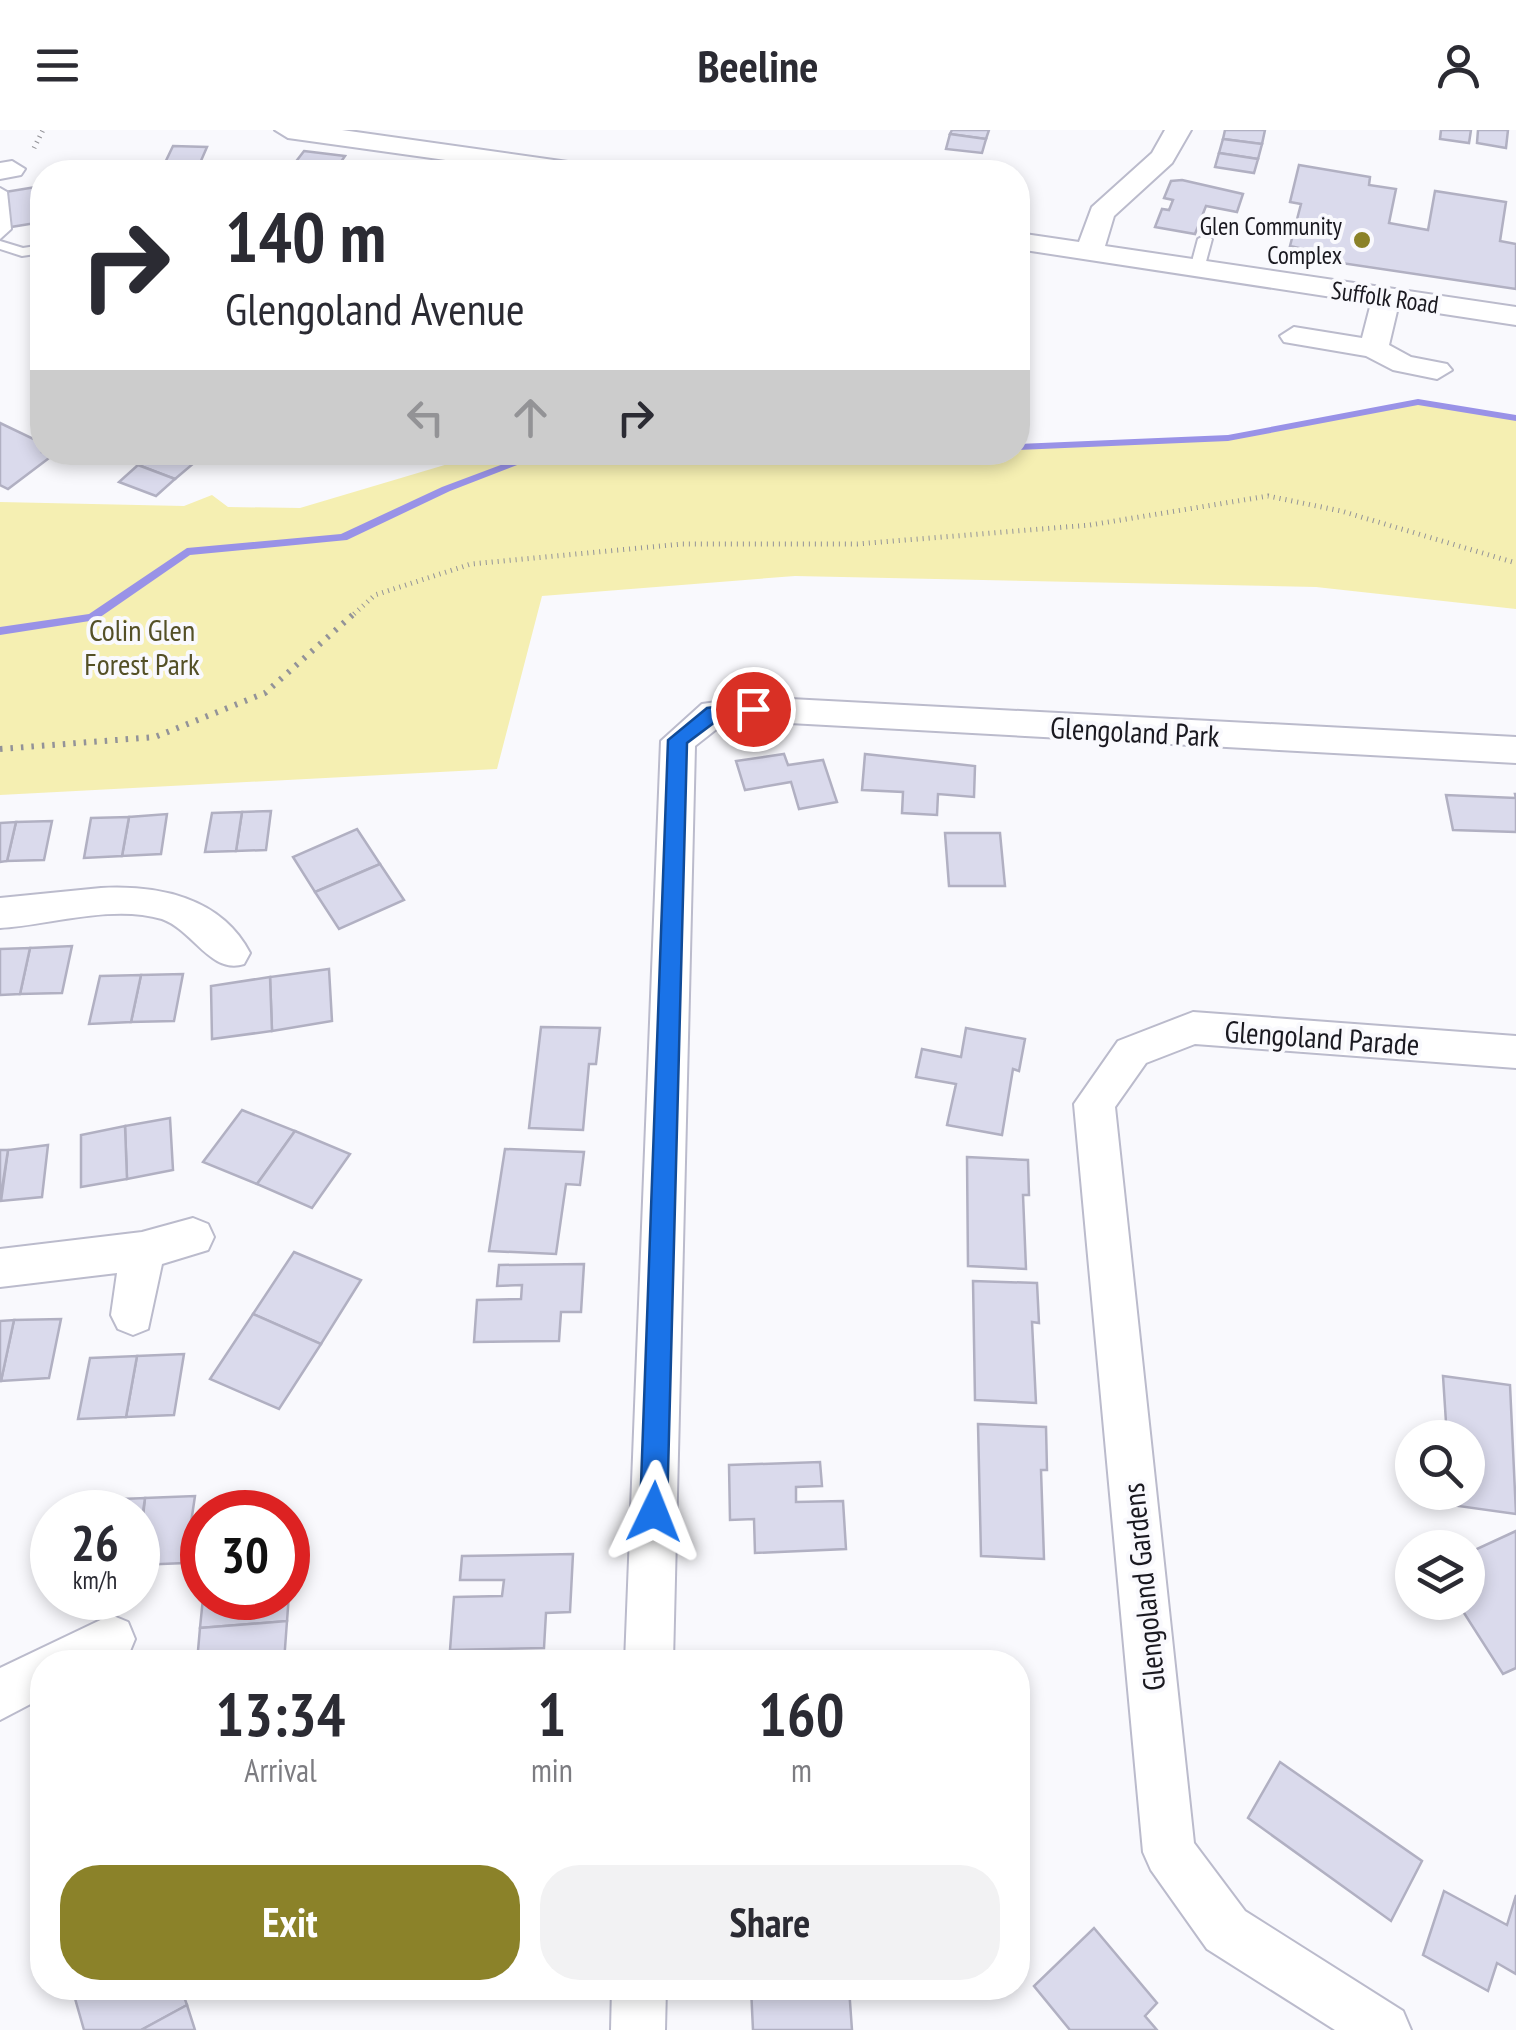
<!DOCTYPE html>
<html lang="en">
<head>
<meta charset="utf-8">
<style>
	body { margin:0; font-family:"PT Sans Narrow",sans-serif; background:#f2f2f3; color:#2b2b33; height:100vh; display:flex; flex-direction:column; font-size:38px; white-space:nowrap }
	* { box-sizing:border-box; margin:0 }
	p { font-size:32px; color:#7c7c81 }
	.icon { flex:none; width:55px; height:55px; fill:none; stroke:currentColor; stroke-width:2; stroke-linecap:round; stroke-linejoin:round }
	.map { position:relative; flex:1; overflow:hidden }
	.panel { position:absolute; left:30px; top:1520px; width:1000px; height:350px; display:flex; flex-direction:column; background:#fff; border-radius:40px; box-shadow:0 5px 15px #0003 }
	.panel>* { flex:none }
	.top-card { position:absolute; left:30px; top:30px; width:1000px; height:305px; border-radius:40px; box-shadow:0 5px 15px #0003; background:#fff; color:#2b2b33; overflow:hidden }
	.tools { position:absolute; left:1395px; top:1290px; display:grid; gap:20px }
	.tools a { display:grid; place-items:center; width:90px; height:90px; border-radius:50%; background:#fff; box-shadow:0 5px 15px #0003; font-size:50px }
	.speed { position:absolute; left:30px; top:1360px; display:flex; gap:20px; font-size:50px; font-weight:700; text-align:center }
	.speed>* { display:grid; place-content:center; width:130px; height:130px; border-radius:50%; background:#fff; box-shadow:0 5px 15px #0003; line-height:1 }
	.speed small { font-size:25px; font-weight:400 }
	.speed .limit { border:15px solid #d22; background:#fff; color:#111 }
	.pin { position:absolute; display:grid; place-items:center; width:85px; height:85px; color:#fff; margin:-42px; border:5px solid #fff; border-radius:50%; box-shadow:0 2px 10px #0007 }
	.me { position:absolute; width:110px; margin:-55px; rotate:2deg; stroke-linejoin:round; filter:drop-shadow(0 0 8px #0008) }
	.turn { display:flex; align-items:center; gap:35px; height:210px; padding:0 30px; font-size:45px }
	.turn .icon { width:130px; height:130px; stroke-width:2.5 }
	.turn b { display:block; font-size:70px; line-height:85px }
	.lanes { display:flex; align-items:center; height:95px; padding:0 30px; background:#0003; justify-content:center; gap:50px; direction:ltr }
	.lanes .off { opacity:.35 }
	.eta { display:flex; justify-content:space-evenly; align-items:center; height:170px; text-align:center }
	.eta b { font-size:60px; font-weight:600; line-height:70px }
	.primary-button { display:flex; gap:20px; margin-top:auto; padding:20px 30px }
	.primary-button a { flex:1; height:115px; border-radius:40px; background:#8b8229; color:#fff; font-size:40px; font-weight:600; line-height:115px; text-align:center }
	.primary-button a+a { background:#f2f2f3; color:#2b2b33 }
	header { display:flex; justify-content:space-between; align-items:center; height:130px; padding:0 30px; background:#fff; font-size:45px; font-weight:600 }
	.map>svg:first-child { display:block }
	.green { fill:#f5efb2 }
	.lines { fill:none; stroke-linecap:round; stroke-linejoin:round }
	.stream { fill:#9992e7; fill-rule:evenodd }
	.building { fill:#dadaec; stroke:#b1b0c2; stroke-width:2.5 }
	.service-casing { stroke:#bbc; stroke-width:4 }
	.minor-casing { stroke:#bbc; stroke-width:4 }
	.path-far1 { stroke:#939398; stroke-width:5; stroke-dasharray:1 5; stroke-linecap:butt }
	.path { stroke:#939398; stroke-width:6; stroke-dasharray:2.5 8; stroke-linecap:butt }
	.service { fill:#fff; fill-rule:evenodd }
	.minor { fill:#fff; fill-rule:evenodd }
	.route { fill:#1a73e8; stroke:#114b97; stroke-width:2.5 }
	.poi-dot { fill:#8b8229; stroke:#f9f9fd; stroke-width:4 }
	.labels { text-anchor:middle; dominant-baseline:central; stroke-width:8; stroke-linejoin:round; paint-order:stroke }
	.far-poi-label { font-size:25px; fill:#1a1920; stroke:#f9f9fd; text-anchor:end }
	.far-street-label { font-size:25px; fill:#1a1920; stroke:#f9f9fd }
	.park-label { font-size:30px; fill:#545026; stroke:#f9f9fd }
	.street-label { font-size:30px; fill:#1a1920; stroke:#f9f9fd }
</style>
</head>
<body>
<header><svg class="icon" aria-label="menu" viewBox="0 0 24 24"><path d="M4 6h16M4 12h16M4 18h16"/></svg>Beeline<svg class="icon" aria-label="person" viewBox="0 0 24 24"><circle cx="12" cy="8" r="4"/><path d="M4 21q1-7 8-7t8 7"/></svg></header>
<div class="map">
<svg width="1516" height="1900" viewBox="0 0 1516 1900">
	<rect width="100%" height="100%" fill="#f9f9fd"/>
	<path class="green" d="M1418,272L1516,288V479L1316,457L795,446L542,466L497,639L0,665V372L184,376L212,365L228,377L300,378L485,323L667,322L728,329L1018,322V317L1245,307Z"/>
	<g class="lines">
		<g class="stream">
			<path d="M1418,269L1516,285V291L1418,275L1228,311L1018,320V314L1228,305Z"/>
			<path d="M535,322H551L450,361L347,410L190,425L96,490L0,505V497L89,484L187,418L341,404L442,357Z"/>
			<path d="M662,322C686,322 710,326 733,325C785,325 837,322 890,322L885,325L728,332L667,325Z"/>
		</g>
	</g>
	<g class="building">
		<path d="M952,0H989L986,9L950,4Z"/>
		<path d="M1225,0H1265L1262,14L1223,9Z"/>
		<path d="M1441,0H1471L1469,13L1440,9Z"/>
		<path d="M1478,0H1508L1506,18L1477,13Z"/>
		<path d="M950,4L986,9L982,23L946,19Z"/>
		<path d="M1223,9L1262,14L1258,29L1219,23Z"/>
		<path d="M173,16L207,17L197,40L162,39Z"/>
		<path d="M304,21L345,26L334,42L291,38Z"/>
		<path d="M1219,23L1258,29L1254,43L1215,37Z"/>
		<path d="M1299,35L1370,47L1369,55L1396,59L1389,93L1428,100L1435,61L1506,72L1500,111L1516,114V159L1301,127L1303,119L1290,116L1301,74L1290,72Z"/>
		<path d="M1182,50L1243,64L1237,82L1206,76L1195,104L1155,97L1162,79L1169,80L1173,70L1164,68L1171,51Z"/>
		<path d="M42,56V92L11,97L5,62Z"/>
		<path d="M0,293L42,313V322H57L8,359L0,355Z"/>
		<path d="M153,322H166L194,333L175,349L138,335Z"/>
		<path d="M138,335L175,349L156,366L119,352Z"/>
		<path d="M784,624L788,635L823,630L837,672L799,679L791,652L745,660L736,631Z"/>
		<path d="M865,624L975,636L974,667L938,664L937,685L902,683L903,662L862,660Z"/>
		<path d="M1515,664H1516V702L1453,700L1446,665L1516,668Z"/>
		<path d="M271,681L266,720L236,721L242,682Z"/>
		<path d="M242,682L236,721L205,722L212,683Z"/>
		<path d="M167,684L161,724L122,726L129,687Z"/>
		<path d="M129,687L122,726L84,728L91,688Z"/>
		<path d="M52,691L44,730L7,731L16,692Z"/>
		<path d="M16,692L7,731L0,732V693Z"/>
		<path d="M357,699L380,734L315,762L293,727Z"/>
		<path d="M945,703H1000L1005,756H949Z"/>
		<path d="M380,734L404,770L339,799L315,762Z"/>
		<path d="M72,816L62,863L20,864L30,818Z"/>
		<path d="M30,818L20,864L0,865V819Z"/>
		<path d="M329,839L332,891L272,901L270,847Z"/>
		<path d="M183,844L174,891L131,892L141,845Z"/>
		<path d="M141,845L131,892L89,894L100,846Z"/>
		<path d="M270,847L272,901L212,909L211,856Z"/>
		<path d="M541,897L600,898L596,934H589L583,1000L529,998Z"/>
		<path d="M966,898L1025,909L1019,941L1013,939L1002,1005L947,995L956,954L916,947L922,919L961,927Z"/>
		<path d="M242,980L295,1001L257,1054L203,1032Z"/>
		<path d="M170,988L173,1040L127,1049L125,996Z"/>
		<path d="M125,996L127,1049L81,1057V1005Z"/>
		<path d="M295,1001L350,1024L312,1078L257,1054Z"/>
		<path d="M48,1015L42,1067L1,1071L8,1020Z"/>
		<path d="M505,1019L584,1022L580,1055L566,1054L556,1124L489,1121Z"/>
		<path d="M0,1020H8L0,1071Z"/>
		<path d="M967,1027L1028,1030L1029,1065H1023L1026,1139L968,1136Z"/>
		<path d="M294,1122L361,1150L321,1214L253,1184Z"/>
		<path d="M584,1134L581,1182H561L559,1211L474,1212L477,1170L521,1169L522,1155L497,1156L499,1135Z"/>
		<path d="M973,1151L1037,1153L1039,1193L1032,1192L1036,1273L975,1270Z"/>
		<path d="M253,1184L321,1214L279,1279L210,1249Z"/>
		<path d="M61,1189L49,1248L1,1251L14,1190Z"/>
		<path d="M14,1190L1,1251H0V1191Z"/>
		<path d="M184,1224L174,1285L126,1287L137,1226Z"/>
		<path d="M137,1226L126,1287L78,1289L90,1228Z"/>
		<path d="M1443,1246L1510,1255L1516,1384L1451,1375V1362H1468V1308H1447Z"/>
		<path d="M978,1294L1046,1297L1047,1340H1041L1044,1429L981,1426Z"/>
		<path d="M820,1332L822,1356L796,1357V1372L843,1371L846,1419L755,1423L754,1389L730,1390L729,1335Z"/>
		<path d="M195,1366L185,1433L138,1435L145,1368Z"/>
		<path d="M145,1368L138,1416V1382H94L96,1370Z"/>
		<path d="M1516,1401V1538L1503,1544L1457,1472H1468V1423Z"/>
		<path d="M292,1423L287,1491L200,1498L203,1468H288V1424Z"/>
		<path d="M573,1424L570,1482L546,1483L544,1518L450,1520L454,1467L502,1466L504,1450H460L462,1426Z"/>
		<path d="M287,1491L284,1532H197L200,1498Z"/>
		<path d="M1280,1632L1422,1731L1391,1791L1248,1688Z"/>
		<path d="M1444,1761L1507,1795L1516,1765V1844L1497,1833L1488,1861L1423,1825Z"/>
		<path d="M1094,1798L1157,1873L1145,1886L1157,1900H1070L1034,1856Z"/>
		<path d="M72,1858H181L187,1875L141,1900H84Z"/>
		<path d="M751,1858H849L852,1900H753Z"/>
		<path d="M187,1875L195,1900H141Z"/>
	</g>
	<g class="lines">
		<defs>
			<g id="service">
				<path d="M0,58L7,62L11,99L0,109Z"/>
				<path d="M1205,105L1212,109L1204,139L1192,142L1190,139L1198,109Z"/>
				<path d="M0,111L23,118L42,115V123L22,126L0,119Z"/>
			</g>
			<g id="minor">
				<path d="M275,0H342L582,34L595,42H531L288,8Z"/>
				<path d="M1165,0H1191L1172,33L1114,86L1105,116L1516,177V195L1398,177L1389,215L1411,227L1447,234L1452,240L1437,249L1393,240L1366,226L1284,212L1280,206L1294,197L1362,208L1371,173L1018,119V103L1079,112L1092,77L1152,23Z"/>
				<path d="M12,31L25,39L21,45L0,49V33Z"/>
				<path d="M753,567L1516,607V633L753,591L723,594L695,616L673,1532H625L661,611L702,574Z"/>
				<path d="M101,758C158,755 221,767 250,823L244,834C211,845 193,800 162,789C112,774 50,795 0,798V768Z"/>
				<path d="M1193,882L1516,906V938L1195,914L1146,933L1115,977L1194,1713L1245,1781L1403,1881L1411,1900H1335L1207,1819L1151,1740L1143,1722L1074,974L1118,911Z"/>
				<path d="M193,1088L208,1094L214,1107L208,1120L162,1134L148,1199L133,1205L118,1199L111,1185L117,1143L0,1157V1119L142,1102Z"/>
				<path d="M111,1485L128,1492L135,1509L128,1526L114,1532H42V1568L0,1590V1538Z"/>
				<path d="M612,1858H666L665,1900H611Z"/>
			</g>
		</defs>
		<use href="#service" class="service-casing"/>
		<use href="#minor" class="minor-casing"/>
		<g class="path-far1">
			<path d="M34,18L43,0"/>
			<path d="M354,484L375,465L471,434L682,414H857L1090,395L1268,366L1341,381L1516,433"/>
		</g>
		<path class="path" d="M0,619L155,607L265,563L357,481"/>
		<use href="#service" class="service"/>
		<use href="#minor" class="minor"/>
	</g>
	<path class="route" d="M753,572L763,579L760,584L719,589L687,613L667,1382L663,1391L654,1395L644,1391L640,1382L668,610L707,578Z"/>
	<circle class="poi-dot" cx="1362" cy="110" r="10"/>
	<g class="labels">
		<g class="far-poi-label">
			<text x="1342" y="96">Glen Community<tspan x="1342" dy="29">Complex</tspan></text>
		</g>
		<g class="far-street-label">
			<text transform="translate(1385 167) rotate(8)">Suffolk Road</text>
		</g>
		<g class="park-label">
			<text x="142" y="499">Colin Glen<tspan x="142" dy="34">Forest Park</tspan></text>
		</g>
		<g class="street-label">
			<text transform="translate(1135 601) rotate(3)">Glengoland Park</text>
			<text transform="translate(1322 907) rotate(4)">Glengoland Parade</text>
			<text transform="translate(1143 1457) rotate(-96)">Glengoland Gardens</text>
		</g>
	</g>
</svg>
<div class="tools">
<a><svg class="icon" aria-label="search" viewBox="0 0 24 24"><circle cx="10" cy="10" r="6"/><path d="M15 15l6 6"/></svg></a>
<a><svg class="icon" aria-label="layers" viewBox="0 0 24 24"><path d="M12 4l9 5-9 5-9-5zM3 14l9 5 9-5"/></svg></a>
</div>
<div class="speed"><div>26<small>km/h</small></div><div class="limit">30</div></div>
<div class="pin" style="left:753px;top:579px;background:#d93025"><svg class="icon" aria-label="arrive" viewBox="0 0 24 24"><path d="M6 21V4h12l-3 4 3 4H6"/></svg></div>
<svg class="me" style="left:654px;top:1382px" viewBox="-20 -20 40 40"><path d="M0-17L14 15 0 8-14 15z" fill="#1a73e8" stroke="#fff" stroke-width="4"/></svg>
<div class="top-card">
<div class="turn"><svg class="icon" aria-label="right" viewBox="0 0 24 24"><path d="M7 20v-9h11M14 6l5 5-5 5"/></svg><div><b>140 m</b>Glengoland Avenue</div></div>
<div class="lanes"><svg class="icon off" aria-label="left" viewBox="0 0 24 24"><path d="M17 20v-9H6M10 6l-5 5 5 5"/></svg><svg class="icon off" aria-label="ahead" viewBox="0 0 24 24"><path d="M12 20V5M6 11l6-6 6 6"/></svg><svg class="icon" aria-label="right" viewBox="0 0 24 24"><path d="M7 20v-9h11M14 6l5 5-5 5"/></svg></div>
</div>
<section class="panel">
<div class="eta">
<div><b>13:34</b><p>Arrival</p></div>
<div><b>1</b><p>min</p></div>
<div><b>160</b><p>m</p></div>
</div>
<div class="primary-button"><a>Exit</a><a>Share</a></div>
</section>
</div>
</body>
</html>
